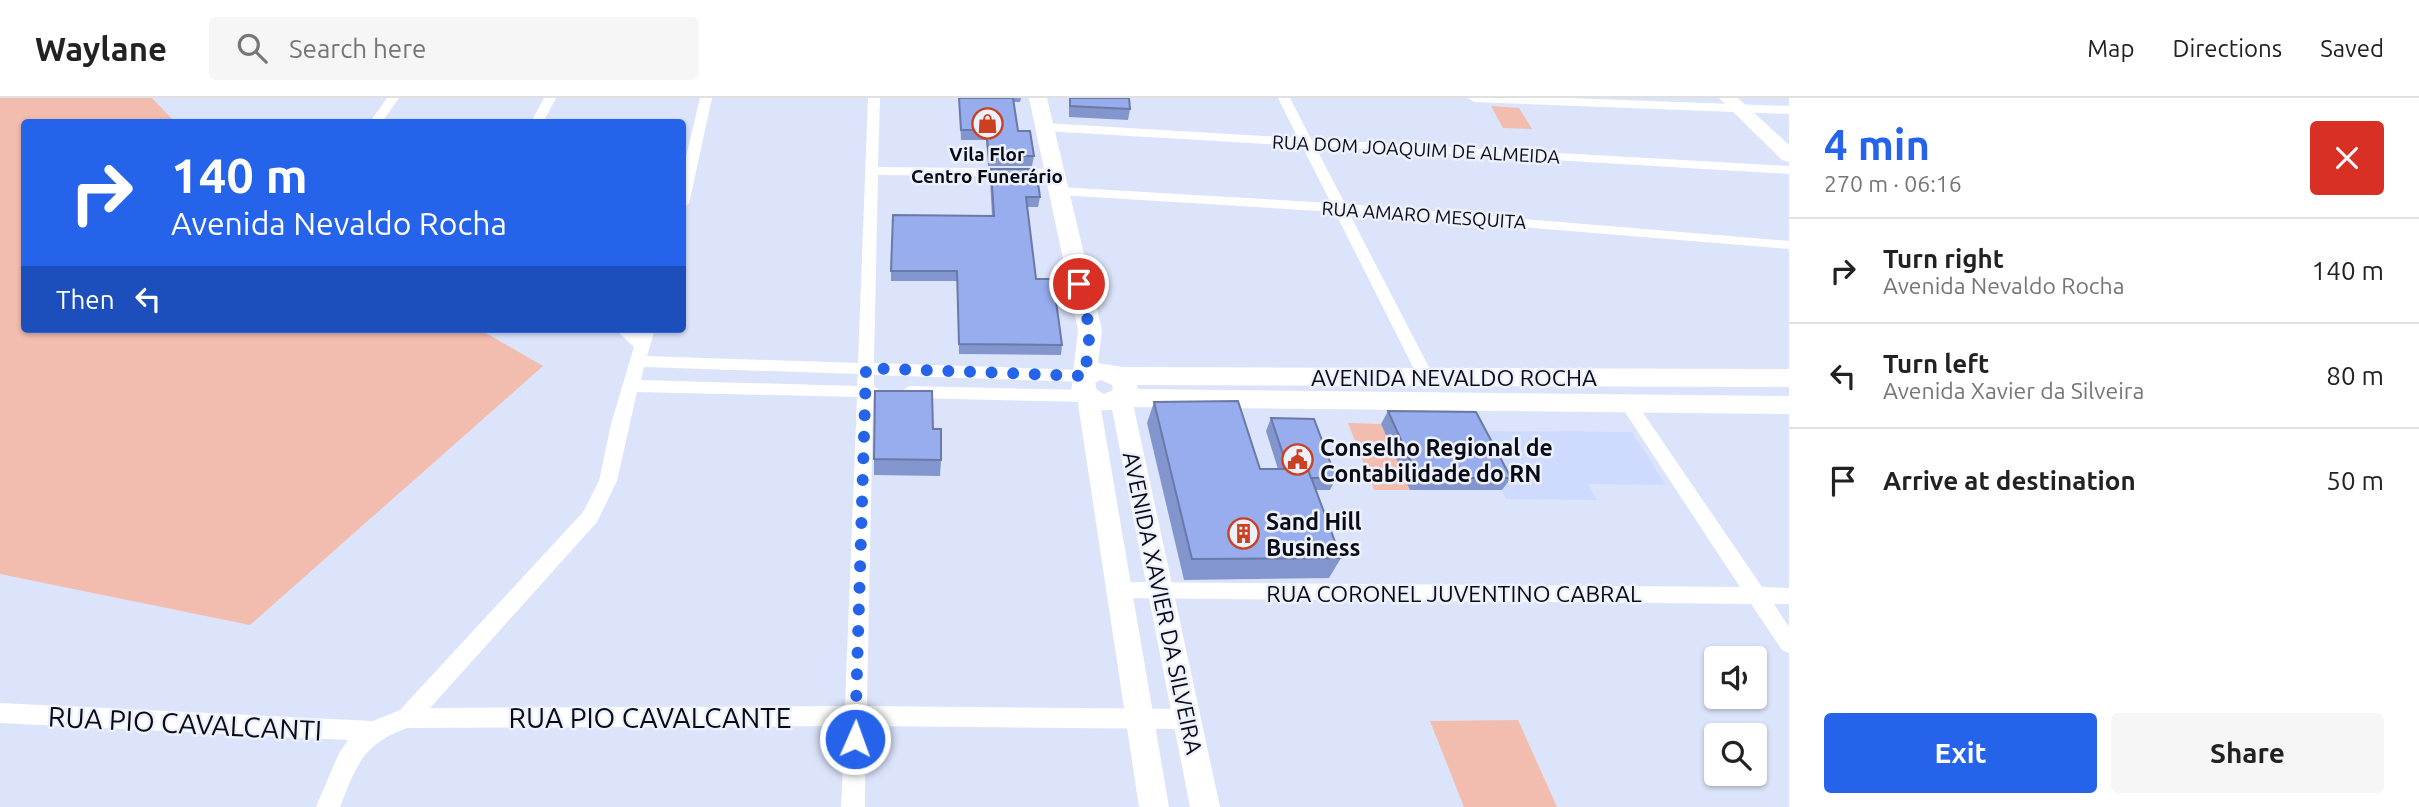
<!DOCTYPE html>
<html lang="en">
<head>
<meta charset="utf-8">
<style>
	body { margin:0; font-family:Ubuntu,sans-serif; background:#f6f6f6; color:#222; height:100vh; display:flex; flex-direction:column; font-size:26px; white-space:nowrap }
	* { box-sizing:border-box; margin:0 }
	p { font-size:23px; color:#767676 }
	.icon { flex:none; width:38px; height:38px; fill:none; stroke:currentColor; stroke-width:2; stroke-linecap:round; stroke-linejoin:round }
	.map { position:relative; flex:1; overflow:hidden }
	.sheet { display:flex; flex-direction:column; background:#fff; width:630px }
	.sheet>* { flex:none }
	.top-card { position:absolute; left:21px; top:21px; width:665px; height:214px; border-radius:7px; box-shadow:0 2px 5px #0004; background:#2563eb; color:#fff; overflow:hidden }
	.buttons { position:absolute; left:1704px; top:548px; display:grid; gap:14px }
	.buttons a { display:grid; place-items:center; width:63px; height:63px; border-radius:7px; background:#fff; box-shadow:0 2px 5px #0004; font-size:35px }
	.pin { position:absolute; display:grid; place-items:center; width:60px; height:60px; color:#fff; margin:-30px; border:4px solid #fff; border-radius:50%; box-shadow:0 2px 7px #0007 }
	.me { position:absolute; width:77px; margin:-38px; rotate:2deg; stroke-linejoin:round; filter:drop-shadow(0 0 5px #0008) }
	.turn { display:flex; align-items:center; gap:24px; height:147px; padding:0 35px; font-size:32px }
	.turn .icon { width:91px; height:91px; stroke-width:2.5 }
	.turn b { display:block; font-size:49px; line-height:60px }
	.then { display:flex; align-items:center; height:66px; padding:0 35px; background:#0003; gap:14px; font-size:26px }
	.round { display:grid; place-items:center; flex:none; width:74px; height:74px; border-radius:7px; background:#f6f6f6 }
	.overview { display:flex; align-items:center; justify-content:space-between; height:119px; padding:0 35px }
	h1 { font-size:42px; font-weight:600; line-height:52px; color:#2563eb }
	.primary-button { display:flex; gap:14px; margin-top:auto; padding:14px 35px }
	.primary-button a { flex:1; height:80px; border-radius:7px; background:#2563eb; color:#fff; font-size:28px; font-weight:600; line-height:80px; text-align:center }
	.primary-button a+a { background:#f6f6f6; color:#222 }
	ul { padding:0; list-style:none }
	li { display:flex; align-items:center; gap:21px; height:105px; padding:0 35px; border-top:2px solid #e0e0e0 }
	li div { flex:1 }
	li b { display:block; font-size:26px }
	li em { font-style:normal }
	header { display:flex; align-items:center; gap:42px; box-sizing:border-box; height:98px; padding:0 35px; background:#fff; border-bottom:2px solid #e0e0e0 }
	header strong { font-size:33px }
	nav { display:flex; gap:38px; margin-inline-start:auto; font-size:24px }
	.search { width:490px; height:63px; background:#f6f6f6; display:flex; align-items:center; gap:18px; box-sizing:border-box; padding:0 24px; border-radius:7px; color:#767676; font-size:26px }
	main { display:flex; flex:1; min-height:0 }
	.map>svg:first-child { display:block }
	.built { fill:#cfdbfe }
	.green { fill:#f2bcae }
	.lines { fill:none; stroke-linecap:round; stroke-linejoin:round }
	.minor { fill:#fff; fill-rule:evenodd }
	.tertiary { fill:#fff; fill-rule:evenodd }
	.secondary { fill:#fff; fill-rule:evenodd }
	.wall { fill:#8395cd }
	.building { fill:#98adee; stroke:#6a79a7; stroke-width:2 }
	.route { stroke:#2563eb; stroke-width:12; stroke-dasharray:0 21.6 }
	.labels { text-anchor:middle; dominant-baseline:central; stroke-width:5; stroke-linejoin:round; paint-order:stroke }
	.far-street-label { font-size:19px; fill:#080b14; stroke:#edf1fd }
	.far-poi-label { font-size:19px; font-weight:bold; fill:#080b14; stroke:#edf1fd }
	.street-label { font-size:23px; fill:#080b14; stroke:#edf1fd }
	.poi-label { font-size:23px; font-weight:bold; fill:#080b14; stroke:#edf1fd; text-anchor:start }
	.near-street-label { font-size:28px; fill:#080b14; stroke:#edf1fd }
</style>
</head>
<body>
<header>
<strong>Waylane</strong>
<div class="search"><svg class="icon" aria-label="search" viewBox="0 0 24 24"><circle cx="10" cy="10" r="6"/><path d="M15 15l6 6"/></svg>Search here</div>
<nav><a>Map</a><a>Directions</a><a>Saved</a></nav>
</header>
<main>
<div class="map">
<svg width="1789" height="709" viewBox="0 0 1789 709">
	<rect width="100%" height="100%" fill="#dce4fb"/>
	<path class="built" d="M1471,333L1632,334L1666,387L1588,386L1597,402L1506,401Z"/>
	<g class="green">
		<path d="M0,0H152L175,24H24V231H479L543,268L250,527L0,476Z"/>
		<path d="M1491,8L1519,10L1532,31L1503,30Z"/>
		<path d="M1348,325L1381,326L1410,392H1374Z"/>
		<path d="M1518,622L1557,709H1464L1430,623Z"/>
	</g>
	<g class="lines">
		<g class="minor">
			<path d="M387,0H399L382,24H370Z"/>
			<path d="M544,0H556L543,24H531Z"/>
			<path d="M700,0H712L689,106L682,110V75Z"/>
			<path d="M868,0H880L878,69L1054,71L1061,75L1054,79L878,77L874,265L1085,272L1093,278L1085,284L874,277V288L882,294L873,300L867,608L1187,611L1195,614L1198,621L1195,628L1187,631L866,628L865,709H841L845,628L407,630C363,646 356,668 340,709H316L339,655L348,642L0,625V605L373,623L400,612L583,414L599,383L611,326L634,249L615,231H633L638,235L639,231H655L647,258L858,265ZM644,269L858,276L857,288L641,282ZM637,294L857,299L845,608L430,610L597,424L617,383Z"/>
			<path d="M1278,0H1290L1311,41L1789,68V76L1315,48L1345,106L1789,143V151L1349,115L1434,279L1426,285L1418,279L1335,114L1059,97L1052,93L1059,89L1331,105L1302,48L1044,33L1038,29L1044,25L1298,40Z"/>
			<path d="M1468,0H1569L1789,8V16L1474,4Z"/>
			<path d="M909,288L1087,292L1095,298L1087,304L909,300L901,294Z"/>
			<path d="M1629,301L1635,303L1762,489L1789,490V506H1774L1789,529V555L1782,552L1751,506L1119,500L1112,498L1109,492L1112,486L1119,484L1740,489L1623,311L1621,307Z"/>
		</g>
		<g class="tertiary">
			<path d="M1088,291L1096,294L1099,299L1169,709H1139L1077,299L1080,294Z"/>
			<path d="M1121,293L1129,295L1132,301L1220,709H1190L1110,301L1113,295Z"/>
		</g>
		<g class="secondary">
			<path d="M1029,0H1047L1102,232L1098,265L1123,269L1789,271V289L1137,287L1138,291L1789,298V316L1125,309C1104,315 1082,314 1071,294L1078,232ZM1101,282L1112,287L1113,292L1104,296L1097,292L1095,285Z"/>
			<path d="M1719,0H1738L1789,47V64L1782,62Z"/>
		</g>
	</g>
	<g class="wall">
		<path d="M959,0H1021L1020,4H1013L1018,33L1034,58L1032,68H988L986,42H961Z"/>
		<path d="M1069,0H1129L1130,11L1128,22L1069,19Z"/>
		<path d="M991,71L1040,99L1038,109H1027L1036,181L1062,247L1061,257L959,256L957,183H891V173L992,118L990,81Z"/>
		<path d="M1154,304L1260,371H1278L1266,333L1271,320L1336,380L1330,392H1316L1341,460L1329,480L1184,482L1147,325Z"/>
		<path d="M1388,313L1511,380L1502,392H1410L1381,326Z"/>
		<path d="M933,331L941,362L940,378L874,377V361Z"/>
	</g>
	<g class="building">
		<path d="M959,0H1013L1018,33H1030L1034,58H989L986,32H961Z"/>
		<path d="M1070,0H1129L1130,11L1070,8Z"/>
		<path d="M991,71H1036L1040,99H1026L1036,181H1053L1062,247L959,246L957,173H891L893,117L994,118Z"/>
		<path d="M875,293H932L933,331H941V362L874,361Z"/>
		<path d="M1238,303L1260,371H1308L1341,460L1192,461L1154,304Z"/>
		<path d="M1388,313L1476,314L1511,380H1418Z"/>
		<path d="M1271,320L1314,321L1336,380H1311L1308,371H1288Z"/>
	</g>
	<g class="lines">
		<path class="route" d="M855,641L866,270L1085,278L1090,232L1079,186"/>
	</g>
	<defs>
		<symbol id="shop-ring" viewBox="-11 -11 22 22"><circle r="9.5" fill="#edf1fd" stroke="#cb4120" stroke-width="1.5"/><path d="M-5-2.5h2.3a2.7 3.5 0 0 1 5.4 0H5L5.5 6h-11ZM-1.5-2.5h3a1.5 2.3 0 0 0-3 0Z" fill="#cb4120"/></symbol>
		<symbol id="civic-ring" viewBox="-11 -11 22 22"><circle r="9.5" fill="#edf1fd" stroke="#cb4120" stroke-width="1.5"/><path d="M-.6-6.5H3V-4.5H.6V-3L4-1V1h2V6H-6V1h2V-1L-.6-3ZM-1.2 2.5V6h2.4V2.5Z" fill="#cb4120"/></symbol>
		<symbol id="building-ring" viewBox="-11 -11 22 22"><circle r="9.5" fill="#edf1fd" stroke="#cb4120" stroke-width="1.5"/><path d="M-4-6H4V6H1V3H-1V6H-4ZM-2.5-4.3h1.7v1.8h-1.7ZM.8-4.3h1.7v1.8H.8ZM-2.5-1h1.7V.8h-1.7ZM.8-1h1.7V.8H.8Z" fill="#cb4120"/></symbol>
	</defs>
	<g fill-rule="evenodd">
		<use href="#shop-ring" x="970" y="8" width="35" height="35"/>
		<use href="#civic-ring" x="1280" y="344" width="35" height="35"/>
		<use href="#building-ring" x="1226" y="418" width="35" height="35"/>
	</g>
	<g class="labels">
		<g class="far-street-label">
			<text transform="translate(1416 51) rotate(3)">RUA DOM JOAQUIM DE ALMEIDA</text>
			<text transform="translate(1424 117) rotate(4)">RUA AMARO MESQUITA</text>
		</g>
		<g class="far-poi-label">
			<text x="987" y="56">Vila Flor<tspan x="987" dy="22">Centro Funerário</tspan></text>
		</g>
		<g class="street-label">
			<text x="1454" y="279">AVENIDA NEVALDO ROCHA</text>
			<text x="1454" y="495">RUA CORONEL JUVENTINO CABRAL</text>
			<text transform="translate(1163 505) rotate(78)">AVENIDA XAVIER DA SILVEIRA</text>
		</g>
		<g class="poi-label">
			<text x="1320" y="349">Conselho Regional de<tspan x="1320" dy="26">Contabilidade do RN</tspan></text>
			<text x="1266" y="423">Sand Hill<tspan x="1266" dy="26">Business</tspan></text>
		</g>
		<g class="near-street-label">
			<text x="650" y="619">RUA PIO CAVALCANTE</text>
			<text transform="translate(185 625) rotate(3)">RUA PIO CAVALCANTI</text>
		</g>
	</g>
</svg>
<div class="buttons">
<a><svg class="icon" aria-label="sound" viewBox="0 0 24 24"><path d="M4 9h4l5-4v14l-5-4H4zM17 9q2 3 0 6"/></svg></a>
<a><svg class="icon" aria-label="search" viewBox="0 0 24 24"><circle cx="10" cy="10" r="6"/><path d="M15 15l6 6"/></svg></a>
</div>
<div class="pin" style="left:1079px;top:186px;background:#d93025"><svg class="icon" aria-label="arrive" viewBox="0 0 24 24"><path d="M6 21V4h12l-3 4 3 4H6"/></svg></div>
<svg class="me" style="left:855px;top:641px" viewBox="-20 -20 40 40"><circle r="17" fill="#2563eb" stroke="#fff" stroke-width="3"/><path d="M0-11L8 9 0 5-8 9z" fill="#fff"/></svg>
<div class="top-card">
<div class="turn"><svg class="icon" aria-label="right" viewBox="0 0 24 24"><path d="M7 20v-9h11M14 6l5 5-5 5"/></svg><div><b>140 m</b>Avenida Nevaldo Rocha</div></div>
<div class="then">Then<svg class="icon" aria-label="left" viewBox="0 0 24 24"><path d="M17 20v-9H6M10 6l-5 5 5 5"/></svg></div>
</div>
</div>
<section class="sheet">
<div class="overview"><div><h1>4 min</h1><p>270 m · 06:16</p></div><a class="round" style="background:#d93025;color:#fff"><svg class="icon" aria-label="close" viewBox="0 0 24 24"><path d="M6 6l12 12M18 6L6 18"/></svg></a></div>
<ul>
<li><svg class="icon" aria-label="right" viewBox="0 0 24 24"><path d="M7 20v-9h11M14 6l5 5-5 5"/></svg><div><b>Turn right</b><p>Avenida Nevaldo Rocha</p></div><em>140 m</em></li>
<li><svg class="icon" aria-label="left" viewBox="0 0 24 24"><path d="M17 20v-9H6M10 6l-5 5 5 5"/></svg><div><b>Turn left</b><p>Avenida Xavier da Silveira</p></div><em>80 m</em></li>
<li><svg class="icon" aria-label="arrive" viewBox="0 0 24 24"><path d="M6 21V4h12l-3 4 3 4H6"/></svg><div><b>Arrive at destination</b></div><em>50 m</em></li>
</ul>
<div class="primary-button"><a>Exit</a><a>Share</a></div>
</section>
</main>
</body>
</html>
